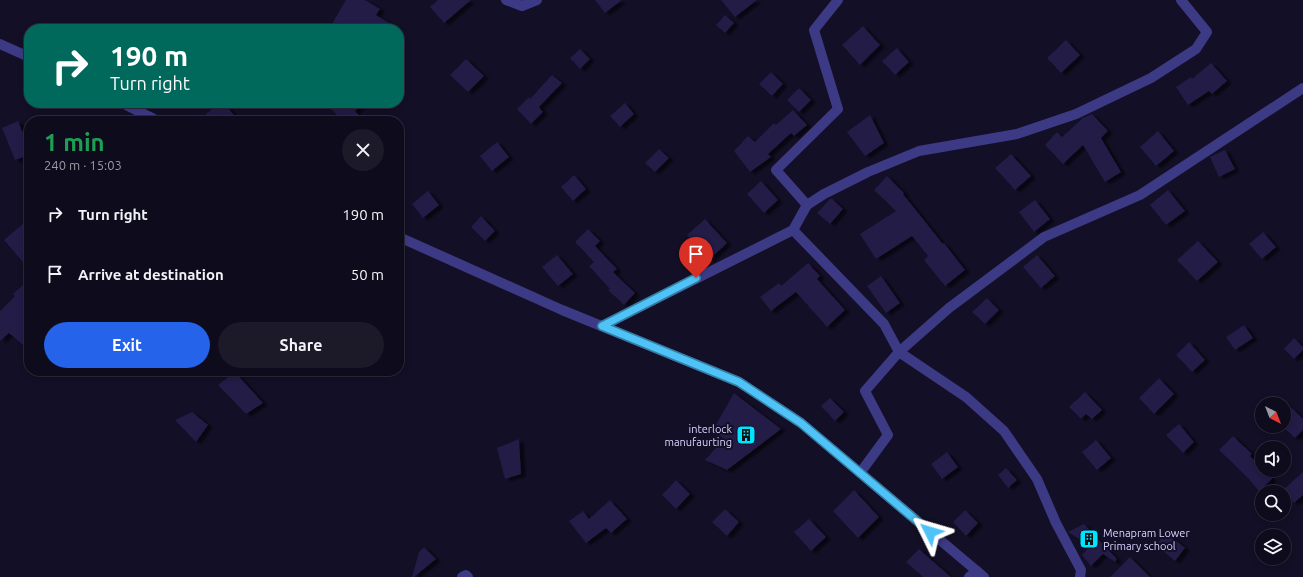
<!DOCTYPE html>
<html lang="en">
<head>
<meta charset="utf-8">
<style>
	body { margin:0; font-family:Ubuntu,sans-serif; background:#1c1929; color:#f1f3f6; height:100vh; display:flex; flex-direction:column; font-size:15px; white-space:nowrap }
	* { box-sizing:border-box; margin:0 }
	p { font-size:13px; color:#9b9ba3 }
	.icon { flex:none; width:22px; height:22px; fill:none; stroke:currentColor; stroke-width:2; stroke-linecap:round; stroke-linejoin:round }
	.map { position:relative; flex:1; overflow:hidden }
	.drawer { position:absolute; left:24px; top:116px; width:380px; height:260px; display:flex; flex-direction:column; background:#0e0b1c; border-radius:16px; box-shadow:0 2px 6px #0003,0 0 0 1px #2e2b3b }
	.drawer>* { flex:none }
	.banner { position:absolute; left:24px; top:24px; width:380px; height:84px; border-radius:16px; box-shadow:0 2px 6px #0003,0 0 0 1px #2e2b3b; background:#00695c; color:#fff; overflow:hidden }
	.needle { width:26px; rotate:138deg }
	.buttons { position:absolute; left:1255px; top:397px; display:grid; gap:8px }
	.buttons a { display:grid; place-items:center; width:36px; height:36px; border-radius:50%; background:#0e0b1c; box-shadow:0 2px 6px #0003,0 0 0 1px #2e2b3b; font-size:20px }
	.pin { position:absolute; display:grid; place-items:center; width:34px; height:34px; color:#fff; margin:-41px -17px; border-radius:50% 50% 50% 0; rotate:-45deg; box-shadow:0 0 4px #0007 }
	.pin .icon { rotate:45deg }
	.me { position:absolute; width:44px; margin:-22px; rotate:310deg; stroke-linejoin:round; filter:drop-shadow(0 0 3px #0008) }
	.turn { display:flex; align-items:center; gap:14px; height:84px; padding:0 20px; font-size:18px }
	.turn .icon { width:52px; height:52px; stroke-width:2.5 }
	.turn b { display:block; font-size:28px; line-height:34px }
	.round { display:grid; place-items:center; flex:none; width:42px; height:42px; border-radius:21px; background:#1c1929 }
	.head { display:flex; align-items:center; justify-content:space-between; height:68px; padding:0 20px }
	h1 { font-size:24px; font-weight:600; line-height:30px; color:#1e9e55 }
	.action { display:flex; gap:8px; margin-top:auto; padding:8px 20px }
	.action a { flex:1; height:46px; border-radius:24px; background:#2563eb; color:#fff; font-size:16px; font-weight:600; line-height:46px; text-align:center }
	.action a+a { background:#1c1929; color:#f1f3f6 }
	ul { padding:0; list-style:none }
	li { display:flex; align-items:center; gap:12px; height:60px; padding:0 20px }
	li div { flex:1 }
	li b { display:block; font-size:15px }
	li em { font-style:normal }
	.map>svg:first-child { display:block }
	.building { fill:#241b47; filter:url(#shadow) }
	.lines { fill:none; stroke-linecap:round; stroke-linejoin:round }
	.minor { stroke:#3d3a85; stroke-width:10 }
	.tertiary { stroke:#3d3a85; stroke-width:10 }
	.route-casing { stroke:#337fa1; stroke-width:10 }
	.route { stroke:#4fc3f7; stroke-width:7 }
	.labels { text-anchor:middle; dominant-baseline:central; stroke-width:4; stroke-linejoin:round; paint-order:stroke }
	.poi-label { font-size:11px; fill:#d9d4ff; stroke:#130f26; text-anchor:end }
</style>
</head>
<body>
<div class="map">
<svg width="1303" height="577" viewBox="0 0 1303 577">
	<defs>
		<filter id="shadow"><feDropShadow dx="4.5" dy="2.5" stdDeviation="1" flood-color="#0009"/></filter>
	</defs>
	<rect width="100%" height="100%" fill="#130f26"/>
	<g class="building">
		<path d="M346,0H365L380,9L376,15L399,29H329Z"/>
		<path d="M438,0H471L444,23L430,7Z"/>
		<path d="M595,0H622L605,13Z"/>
		<path d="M721,0H757L735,17Z"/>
		<path d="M725,15L734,23L725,33L716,25Z"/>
		<path d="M863,26L880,45L860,65L842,45Z"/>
		<path d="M1066,40L1080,55L1061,73L1047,58Z"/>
		<path d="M897,48L909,62L895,75L882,61Z"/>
		<path d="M580,49L590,59L580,69L570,58Z"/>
		<path d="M466,59L484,76L468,92L450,75Z"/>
		<path d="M1211,63L1227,81L1212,94L1209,91L1188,105L1176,87L1191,77L1192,79Z"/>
		<path d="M771,72L783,84L772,96L759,84Z"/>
		<path d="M552,75L562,83L539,107L543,112L531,124L517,109L529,97L530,99Z"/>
		<path d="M799,88L811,100L799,112L787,100Z"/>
		<path d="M219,103H224L239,121H198Z"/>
		<path d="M325,103H364L355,111L364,121H343Z"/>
		<path d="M625,103L634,114L620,127L610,116Z"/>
		<path d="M793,110L807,125L794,136L791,133L768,154L771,157L750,172L734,151L748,136L755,142L774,123L776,125Z"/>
		<path d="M1092,114L1108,131L1101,138L1121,172L1105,182L1083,145L1063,164L1045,145L1057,132L1062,137L1083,118Z"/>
		<path d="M870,115L884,143L865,156L847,132Z"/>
		<path d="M18,121L29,148V155L15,160L2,128Z"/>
		<path d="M1158,131L1174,151L1156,166L1140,147Z"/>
		<path d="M497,142L509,157L492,171L480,156Z"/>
		<path d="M659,149L669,158L655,172L645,163Z"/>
		<path d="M1225,150L1235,169L1219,177L1210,157Z"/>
		<path d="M1011,154L1031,176L1015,190L995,168Z"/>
		<path d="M574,175L586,189L573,201L561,187Z"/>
		<path d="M887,176L904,193L903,194L943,244L944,243L965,270L945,286L924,260L928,256L912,236L876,259L860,234L896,211L874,190Z"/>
		<path d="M761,181L778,200L764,213L747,194Z"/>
		<path d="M1168,190L1185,211L1166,225L1150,205Z"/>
		<path d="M428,191L439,205L423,218L412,204Z"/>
		<path d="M831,198L843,209L830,224L817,213Z"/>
		<path d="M1035,200L1050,219L1034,232L1019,212Z"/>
		<path d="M481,216L495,231L485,241L471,227Z"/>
		<path d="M705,219L727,243L709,260L687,235Z"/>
		<path d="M24,223L29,228V256L23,262L4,240Z"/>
		<path d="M588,229L600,241L595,246L617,269L613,272L635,293L624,305L608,290L610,289L589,266L594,262L575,242Z"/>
		<path d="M1263,232L1276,247L1262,259L1249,244Z"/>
		<path d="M1198,241L1218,262L1197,281L1177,260Z"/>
		<path d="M557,255L573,274L558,286L542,267Z"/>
		<path d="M1037,255L1055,276L1041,288L1023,267Z"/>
		<path d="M808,263L820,276L817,279L845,310L827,327L796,292L771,311L760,297L779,283L781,286Z"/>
		<path d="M881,276L900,303L886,313L867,286Z"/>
		<path d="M23,285L29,292V350L9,333L0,341V311L15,296L13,294Z"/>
		<path d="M987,298L999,310L985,324L972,312Z"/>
		<path d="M1244,325L1253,338L1235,350L1226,337Z"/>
		<path d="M1294,338L1303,347V350L1294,359L1284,349Z"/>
		<path d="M1189,342L1205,360L1192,372L1176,355Z"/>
		<path d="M235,372L263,403L246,414L218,385Z"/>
		<path d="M1159,378L1174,394L1154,414L1139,398Z"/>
		<path d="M1085,392L1102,410L1092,419L1086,414L1081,419L1069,407Z"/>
		<path d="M734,393L781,429L727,470L705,460L724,439L713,430Z"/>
		<path d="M830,398L844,412L835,421L821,406Z"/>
		<path d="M1292,408L1303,419V430L1295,438L1284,428V417Z"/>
		<path d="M192,412L208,425L196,442L175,420Z"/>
		<path d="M1179,424L1194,442L1183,453L1166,435Z"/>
		<path d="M1233,436L1252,454L1250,456L1262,468V470H1264L1272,479L1259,491L1246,476L1219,450Z"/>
		<path d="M519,439L521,474L505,479L497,448Z"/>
		<path d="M1096,440L1111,458L1097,470L1082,452Z"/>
		<path d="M947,452L958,467L942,479L931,464Z"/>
		<path d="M1006,468L1017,480L1008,488L998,475Z"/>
		<path d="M1303,472V495L1294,503L1283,490Z"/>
		<path d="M676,480L690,494L676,509L662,495Z"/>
		<path d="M854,490L879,517L858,538L833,511Z"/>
		<path d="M610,500L627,519L611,533L606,528L586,543L569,521L583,511L589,519Z"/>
		<path d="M725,509L739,522L727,536L712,522Z"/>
		<path d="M965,510L978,523L966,536L953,522Z"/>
		<path d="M809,519L826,537L811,551L794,532Z"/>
		<path d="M1084,524L1117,559L1115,562L1103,554L1091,566L1082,555L1090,546L1068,532Z"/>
		<path d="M1166,532L1185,548L1175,561L1156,545Z"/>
		<path d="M424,547L436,559L414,577H412L419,552Z"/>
		<path d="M919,549L951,577H923L906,562Z"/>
		<path d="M1130,557L1150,577H1110Z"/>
	</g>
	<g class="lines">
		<g class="minor">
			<path d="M506,0L522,6L537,0"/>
			<path d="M807,205L776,170L838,109L814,30L838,0"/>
			<path d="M793,230L884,324L899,352L966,397L1004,431L1037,479L1056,523L1081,570L1080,577"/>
			<path d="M602,326L793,230L807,205L824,194L868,172L919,151L1017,134L1076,114L1151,78L1196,49L1207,32L1181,0"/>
			<path d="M860,473L888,435L865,391L899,352L949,308L1044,237L1140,195L1303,88"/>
			<path d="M462,577L466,575L468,577"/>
			<path d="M969,577L977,571"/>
		</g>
		<g class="tertiary">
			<path d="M0,44L29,57"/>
			<path d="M122,103L158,121"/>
			<path d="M399,237L562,310L739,382L801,423L984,577"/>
		</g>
	</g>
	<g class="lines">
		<defs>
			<path id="route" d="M696,278L602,326L739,382L801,423L930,532"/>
		</defs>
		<use href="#route" class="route-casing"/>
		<use href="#route" class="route"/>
	</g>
	<defs>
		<symbol id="building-square" viewBox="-11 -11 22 22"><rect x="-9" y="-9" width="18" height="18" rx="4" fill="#00e5ff" stroke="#130f26"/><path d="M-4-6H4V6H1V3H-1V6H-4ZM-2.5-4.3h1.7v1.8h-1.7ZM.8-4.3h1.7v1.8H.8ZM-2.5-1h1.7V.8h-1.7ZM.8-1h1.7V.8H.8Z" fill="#111"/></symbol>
	</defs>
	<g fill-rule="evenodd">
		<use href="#building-square" x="735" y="424" width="22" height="22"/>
		<use href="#building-square" x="1078" y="528" width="22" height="22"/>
	</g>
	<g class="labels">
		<g class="poi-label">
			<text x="732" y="429">interlock<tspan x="732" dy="13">manufaurting</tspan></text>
			<text x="1103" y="533" text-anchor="start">Menapram Lower<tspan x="1103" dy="13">Primary school</tspan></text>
		</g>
	</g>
</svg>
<div class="buttons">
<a><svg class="needle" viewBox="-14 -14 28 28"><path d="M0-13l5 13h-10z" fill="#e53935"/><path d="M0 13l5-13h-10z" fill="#9b9ba3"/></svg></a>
<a><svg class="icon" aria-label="sound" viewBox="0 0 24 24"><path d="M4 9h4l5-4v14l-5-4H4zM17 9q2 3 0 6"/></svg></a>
<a><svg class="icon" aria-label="search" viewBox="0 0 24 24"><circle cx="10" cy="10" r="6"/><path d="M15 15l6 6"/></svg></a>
<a><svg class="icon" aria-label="layers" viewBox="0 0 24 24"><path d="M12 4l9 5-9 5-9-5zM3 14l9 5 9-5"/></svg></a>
</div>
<div class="pin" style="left:696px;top:278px;background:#d93025"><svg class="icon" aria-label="arrive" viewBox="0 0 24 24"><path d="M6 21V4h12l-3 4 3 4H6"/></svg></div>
<svg class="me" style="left:930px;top:532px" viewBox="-20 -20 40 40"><path d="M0-17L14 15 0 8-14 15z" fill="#4fc3f7" stroke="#fff" stroke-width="4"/></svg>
<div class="banner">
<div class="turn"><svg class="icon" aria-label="right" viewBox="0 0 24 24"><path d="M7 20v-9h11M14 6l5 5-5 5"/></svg><div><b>190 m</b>Turn right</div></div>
</div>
<section class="drawer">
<div class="head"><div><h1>1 min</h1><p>240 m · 15:03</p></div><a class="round"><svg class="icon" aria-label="close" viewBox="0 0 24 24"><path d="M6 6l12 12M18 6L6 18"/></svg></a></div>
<ul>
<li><svg class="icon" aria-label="right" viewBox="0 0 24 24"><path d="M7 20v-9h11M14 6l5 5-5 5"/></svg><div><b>Turn right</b></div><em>190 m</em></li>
<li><svg class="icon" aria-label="arrive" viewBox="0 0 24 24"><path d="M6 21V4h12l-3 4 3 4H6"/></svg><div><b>Arrive at destination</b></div><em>50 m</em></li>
</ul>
<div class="action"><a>Exit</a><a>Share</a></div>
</section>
</div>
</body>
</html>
